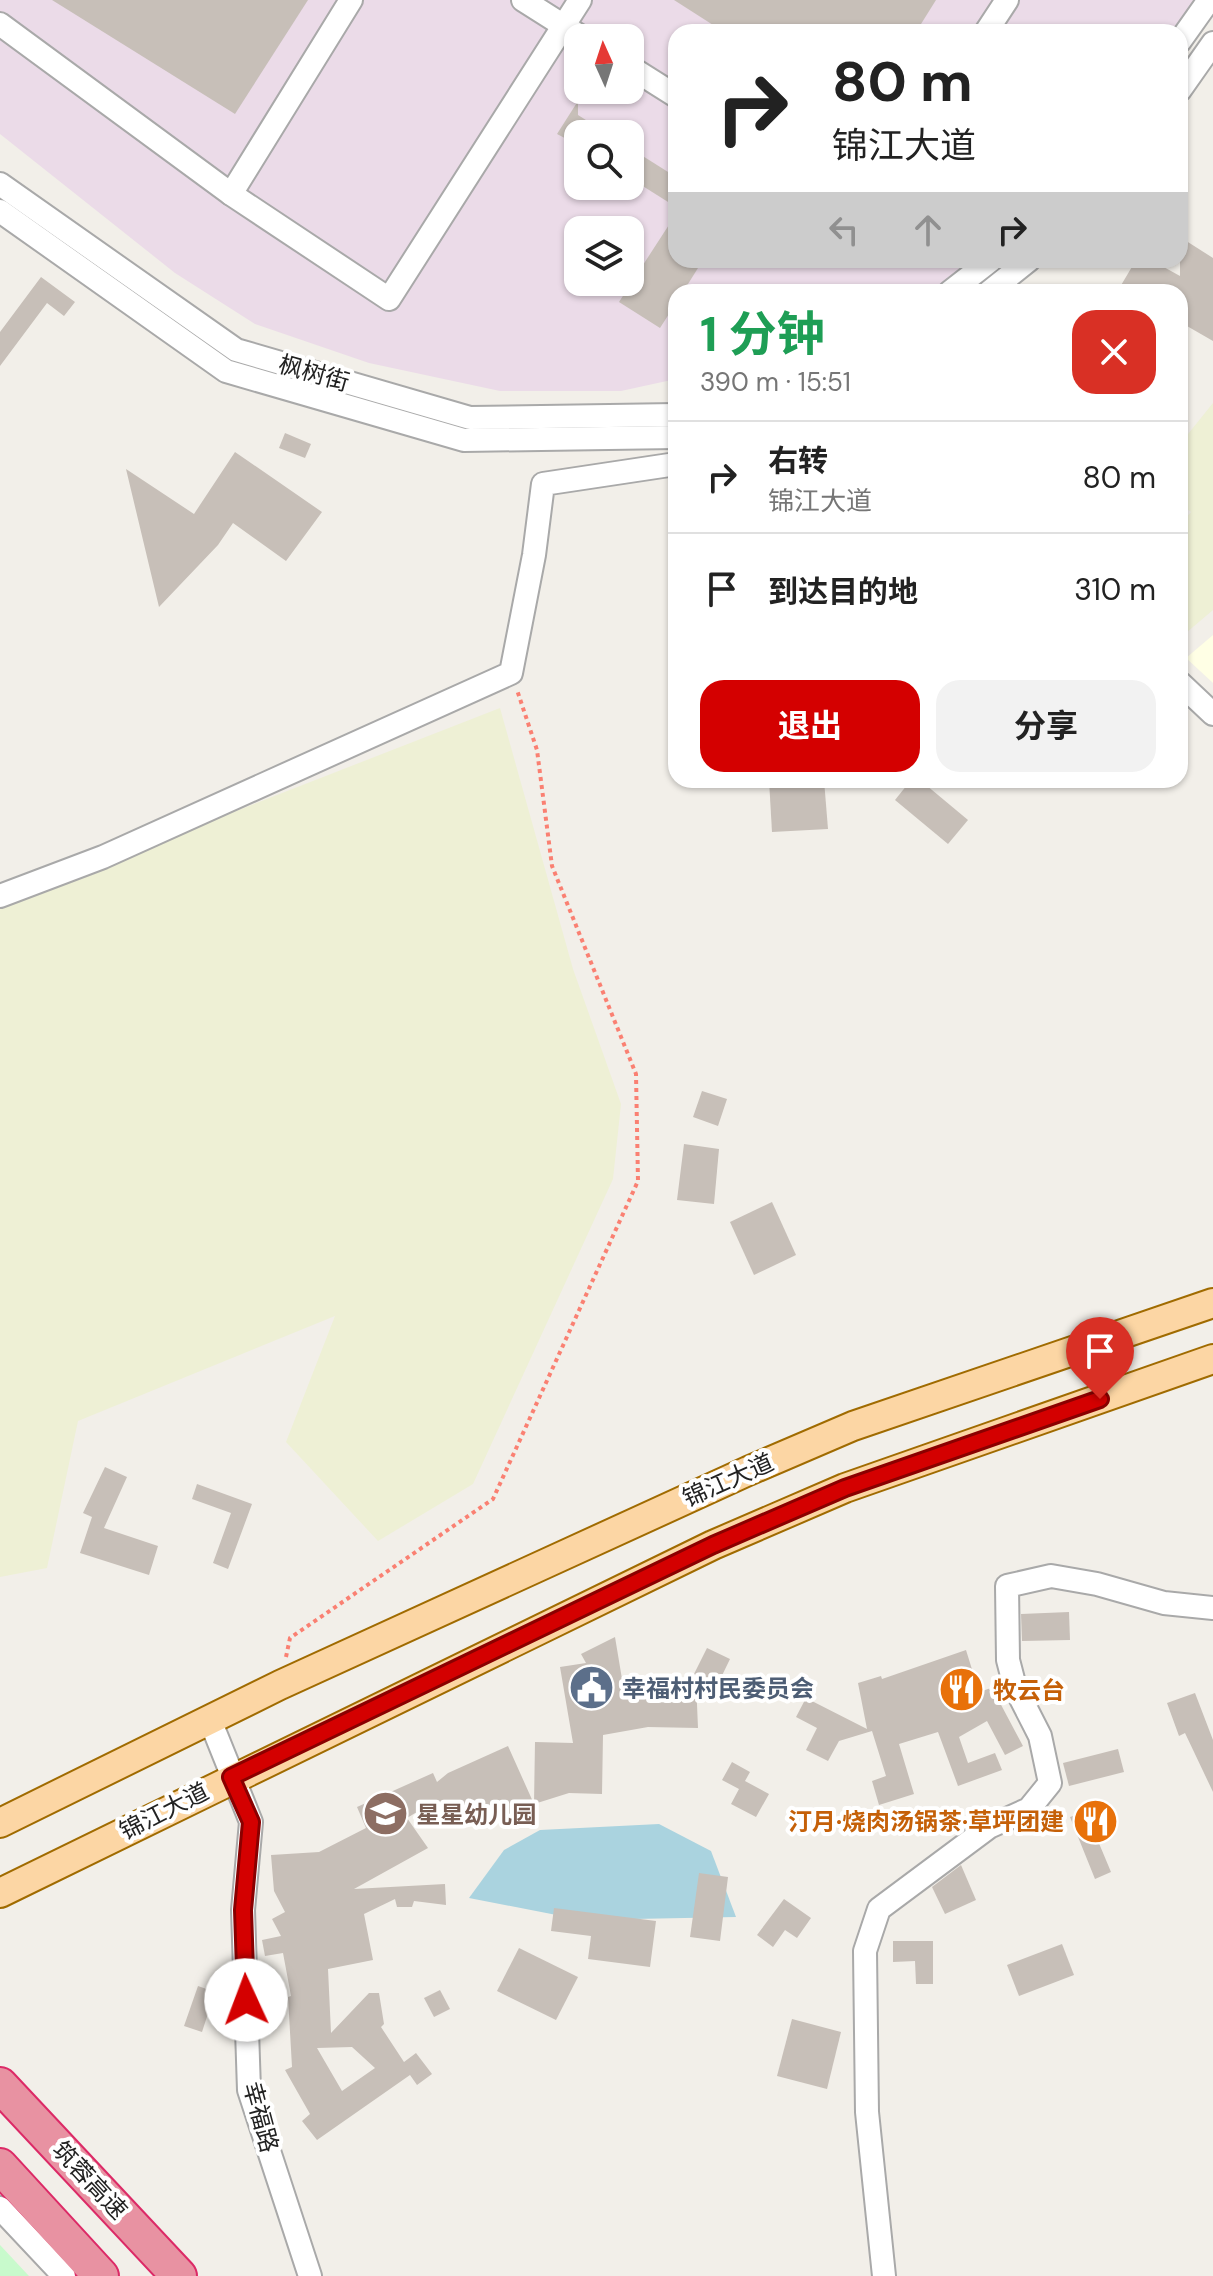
<!DOCTYPE html>
<html lang="zh">
<head>
<meta charset="utf-8">
<style>
	body { margin:0; font-family:"DM Sans","Noto Sans SC",sans-serif; background:#f2f2f2; color:#222; height:100vh; display:flex; flex-direction:column; font-size:30px; white-space:nowrap }
	* { box-sizing:border-box; margin:0 }
	p { font-size:26px; color:#767676 }
	.icon { flex:none; width:44px; height:44px; fill:none; stroke:currentColor; stroke-width:2; stroke-linecap:round; stroke-linejoin:round }
	.map { position:relative; flex:1; overflow:hidden }
	.drawer { position:absolute; left:668px; top:284px; width:520px; height:504px; display:flex; flex-direction:column; background:#fff; border-radius:24px; box-shadow:0 2px 6px #0004 }
	.drawer>* { flex:none }
	.banner { position:absolute; left:668px; top:24px; width:520px; height:244px; border-radius:24px; box-shadow:0 2px 6px #0004; background:#fff; color:#222; overflow:hidden }
	.needle { width:52px; rotate:357deg }
	.tools { position:absolute; left:564px; top:24px; display:grid; gap:16px }
	.tools a { display:grid; place-items:center; width:80px; height:80px; border-radius:16px; background:#fff; box-shadow:0 2px 6px #0004; font-size:40px }
	.pin { position:absolute; display:grid; place-items:center; width:68px; height:68px; color:#fff; margin:-82px -34px; border-radius:50% 50% 50% 0; rotate:-45deg; box-shadow:0 0 8px #0007 }
	.pin .icon { rotate:45deg }
	.me { position:absolute; width:88px; margin:-44px; rotate:358deg; stroke-linejoin:round; filter:drop-shadow(0 0 6px #0008) }
	.turn { display:flex; align-items:center; gap:28px; height:168px; padding:0 32px; font-size:36px }
	.turn .icon { width:104px; height:104px; stroke-width:2.5 }
	.turn b { display:block; font-size:56px; line-height:68px }
	.lanes { display:flex; align-items:center; height:76px; padding:0 32px; background:#0003; justify-content:center; gap:40px; direction:ltr }
	.lanes .off { opacity:.35 }
	.round { display:grid; place-items:center; flex:none; width:84px; height:84px; border-radius:24px; background:#f2f2f2 }
	.overview { display:flex; align-items:center; justify-content:space-between; height:136px; padding:0 32px }
	h1 { font-size:48px; font-weight:700; line-height:60px; color:#1e9e55 }
	.cta { display:flex; gap:16px; margin-top:auto; padding:16px 32px }
	.cta a { flex:1; height:92px; border-radius:24px; background:#d40000; color:#fff; font-size:32px; font-weight:700; line-height:92px; text-align:center }
	.cta a+a { background:#f2f2f2; color:#222 }
	ul { padding:0; list-style:none }
	li { display:flex; align-items:center; gap:24px; height:112px; padding:0 32px; border-top:2px solid #e0e0e0 }
	li div { flex:1 }
	li b { display:block; font-size:30px }
	li em { font-style:normal }
	.map>svg:first-child { display:block }
	.industrial { fill:#ebdbe8; fill-rule:evenodd }
	.education { fill:#ffffe5 }
	.farmland { fill:#eef0d5 }
	.park { fill:#c8facc }
	.water { fill:#aad3df }
	.building { fill:#c7bfb8; fill-rule:evenodd }
	.lines { fill:none; stroke-linecap:round; stroke-linejoin:round }
	.minor-casing { stroke:#a9a9a9; stroke-width:26 }
	.major-casing { stroke:#a06b00; stroke-width:32 }
	.highway-casing { stroke:#dc2a67; stroke-width:38 }
	.path { stroke:#fa8072; stroke-width:4; stroke-dasharray:4 4; stroke-linecap:butt }
	.minor { stroke:#fff; stroke-width:22 }
	.major { stroke:#fcd6a4; stroke-width:28 }
	.highway { stroke:#e892a2; stroke-width:34 }
	.route-casing { stroke:#8a0000; stroke-width:20 }
	.route { stroke:#d40000; stroke-width:14 }
	.labels { text-anchor:middle; dominant-baseline:central; stroke-width:8; stroke-linejoin:round; paint-order:stroke }
	.street-label { font-size:24px; fill:#222; stroke:#fff }
	.service-label { font-size:24px; font-weight:bold; fill:#4e5e75; stroke:#fff; text-anchor:start }
	.food-label { font-size:24px; font-weight:bold; fill:#c56008; stroke:#fff; text-anchor:start }
	.education-label { font-size:24px; font-weight:bold; fill:#785e54; stroke:#fff; text-anchor:start }
</style>
</head>
<body>
<div class="map">
<svg width="1213" height="2276" viewBox="0 0 1213 2276">
	<rect width="100%" height="100%" fill="#f2efe9"/>
	<path class="industrial" d="M0,0H1197L1175,32H676V260H975L952,280L924,292H676V379L621,391H500L369,363L255,324L175,273L0,134ZM578,38H630V90H578ZM578,134H630V186H578ZM578,230H630V282H578Z"/>
	<path class="education" d="M1213,635V683L1186,658Z"/>
	<g class="farmland">
		<path d="M1213,403V610L1180,638V525L1191,512L1180,503V444Z"/>
		<path d="M500,708L573,969L621,1104L613,1179L473,1484L378,1541L286,1442L335,1316L78,1421L47,1568L0,1577V903Z"/>
	</g>
	<path class="park" d="M0,2245L29,2276H0Z"/>
	<path class="water" d="M659,1824L711,1851L736,1917L582,1920L469,1898L504,1850L540,1830Z"/>
	<g class="building">
		<path d="M52,0H308L235,114Z"/>
		<path d="M674,0H936L916,32H724Z"/>
		<path d="M578,101V115L608,134H578V145L557,134Z"/>
		<path d="M630,148L676,177V207L630,178Z"/>
		<path d="M676,214V260H703L683,292H676V303L660,328L619,302Z"/>
		<path d="M1180,237L1213,258V341L1180,322V292H1128L1120,287L1136,260H1151L1180,276Z"/>
		<path d="M41,277L75,302L64,316L47,303L0,366V332Z"/>
		<path d="M285,433L311,444L305,458L279,448Z"/>
		<path d="M235,452L322,512L286,561L233,523L218,545L159,607L126,469L194,514Z"/>
		<path d="M769,780H824L828,829L772,832Z"/>
		<path d="M911,780H920L968,820L948,844L895,800Z"/>
		<path d="M702,1091L727,1099L718,1126L693,1117Z"/>
		<path d="M684,1144L719,1149L714,1204L677,1200Z"/>
		<path d="M772,1202L796,1255L754,1275L730,1222Z"/>
		<path d="M105,1467L127,1477L104,1528L158,1546L149,1575L80,1553L92,1517L83,1513Z"/>
		<path d="M197,1484L252,1504L228,1569L213,1563L231,1513L192,1499Z"/>
		<path d="M1069,1612L1070,1640L1022,1641L1021,1614Z"/>
		<path d="M615,1637L625,1697L683,1696L707,1648L730,1659L715,1690L696,1681L698,1728L648,1727L603,1735L602,1794L569,1793L534,1804L535,1742L573,1743L560,1667L586,1663L581,1654Z"/>
		<path d="M966,1650L979,1692L1000,1685L1006,1699L999,1701L1023,1746L1005,1755L987,1721L959,1737L968,1763L995,1753L1002,1770L958,1786L938,1732L899,1744L914,1794L879,1805L872,1781L886,1776L872,1731L839,1741L828,1761L806,1750L817,1728L796,1717L806,1698L867,1729L858,1683L881,1676L882,1679Z"/>
		<path d="M1195,1693L1213,1740V1792L1185,1733L1179,1736L1167,1703Z"/>
		<path d="M508,1746L534,1804L532,1807L489,1827L477,1802L452,1821L435,1801L407,1818L428,1848L354,1889L445,1884L446,1905L414,1901L412,1907H397L395,1899L364,1914L373,1960L328,1969L331,2033L369,1993H379L384,2024L381,2027L404,2062L416,2053L432,2074L417,2085L410,2075L317,2140L302,2121L310,2114L285,2070L292,2067L288,1997L291,1996L283,1953L265,1956L262,1940L281,1936L272,1919L285,1912L274,1891L271,1855L319,1852L366,1828L357,1807L433,1773L437,1782L448,1773ZM352,2047L375,2068L342,2091L317,2048Z"/>
		<path d="M1118,1749L1124,1772L1069,1786L1063,1763Z"/>
		<path d="M732,1762L750,1772L745,1781L769,1794L756,1817L731,1804L739,1789L722,1780Z"/>
		<path d="M1102,1807L1108,1825L1093,1829L1111,1872L1095,1879L1070,1817Z"/>
		<path d="M961,1865L976,1900L945,1914L932,1887Z"/>
		<path d="M699,1873L728,1877L720,1941L690,1937Z"/>
		<path d="M784,1899L811,1918L797,1938L785,1930L773,1947L757,1935Z"/>
		<path d="M554,1908L656,1921L650,1967L588,1959L591,1936L551,1931Z"/>
		<path d="M893,1941H933V1984H916L915,1961L893,1962Z"/>
		<path d="M1062,1944L1074,1975L1019,1996L1007,1965Z"/>
		<path d="M519,1948L578,1977L556,2020L497,1991Z"/>
		<path d="M198,1986L215,1992L202,2032L184,2026Z"/>
		<path d="M440,1990L450,2009L434,2017L424,1998Z"/>
		<path d="M792,2019L841,2032L827,2089L777,2076Z"/>
	</g>
	<g class="lines">
		<defs>
			<g id="minor">
				<path d="M523,0L583,38"/>
				<path d="M0,24L231,194L389,299L580,0"/>
				<path d="M986,32L1007,0"/>
				<path d="M1180,41L1209,0"/>
				<path d="M630,67L676,96"/>
				<path d="M1180,90L1213,43"/>
				<path d="M0,184L236,350L470,418L676,415"/>
				<path d="M231,194L351,0"/>
				<path d="M0,211L226,371L464,440L676,437"/>
				<path d="M950,292L991,260"/>
				<path d="M989,292L1029,260"/>
				<path d="M1180,683L1213,714"/>
				<path d="M0,896L103,857L511,673L534,555L543,484L676,464"/>
				<path d="M210,1720L251,1822L243,1910L249,2090L310,2276"/>
				<path d="M0,2208L64,2276"/>
				<path d="M884,2276L867,2112L865,1951L879,1909L989,1827L1029,1809L1050,1783L1040,1736L1015,1687L1008,1660L1007,1586L1051,1576L1097,1584L1164,1603L1213,1608"/>
			</g>
			<g id="major">
				<path d="M0,1823L280,1685L748,1471L853,1426L1213,1303"/>
				<path d="M0,1893L713,1545L845,1488L1213,1359"/>
			</g>
			<g id="highway">
				<path d="M0,2085L179,2276"/>
				<path d="M0,2166L101,2276"/>
			</g>
		</defs>
		<use href="#minor" class="minor-casing"/>
		<use href="#major" class="major-casing"/>
		<use href="#highway" class="highway-casing"/>
		<path class="path" d="M286,1657L290,1638L493,1499L638,1181L636,1074L552,866L537,750L517,690"/>
		<use href="#minor" class="minor"/>
		<use href="#major" class="major"/>
		<use href="#highway" class="highway"/>
	</g>
	<g class="lines">
		<defs>
			<path id="route" d="M246,2000L243,1910L251,1822L231,1777L713,1545L845,1488L1100,1399"/>
		</defs>
		<use href="#route" class="route-casing"/>
		<use href="#route" class="route"/>
	</g>
	<defs>
		<symbol id="civic-disc" viewBox="-11 -11 22 22"><circle r="9.5" fill="#5c6f8a" stroke="#fff"/><path d="M-.6-6.5H3V-4.5H.6V-3L4-1V1h2V6H-6V1h2V-1L-.6-3ZM-1.2 2.5V6h2.4V2.5Z" fill="#fff"/></symbol>
		<symbol id="restaurant-disc" viewBox="-11 -11 22 22"><circle r="9.5" fill="#e8710a" stroke="#fff"/><path d="M-5-6h1v4h1v-4h1v4h1v-4h1v5L-1.5 .5V6h-2V.5L-5-1ZM5-6V6H3V1.5H1.5Q1.5-4 5-6Z" fill="#fff"/></symbol>
		<symbol id="school-disc" viewBox="-11 -11 22 22"><circle r="9.5" fill="#8d6e63" stroke="#fff"/><path d="M0-5L7-2L0 1L-7-2ZM-4 1L0 2.5L4 1V4Q0 6-4 4Z" fill="#fff"/></symbol>
	</defs>
	<g fill-rule="evenodd">
		<use href="#civic-disc" x="566" y="1662" width="51" height="51"/>
		<use href="#restaurant-disc" x="936" y="1664" width="51" height="51"/>
		<use href="#school-disc" x="360" y="1788" width="51" height="51"/>
		<use href="#restaurant-disc" x="1070" y="1796" width="51" height="51"/>
	</g>
	<g class="labels">
		<g class="street-label">
			<text transform="translate(314 373) rotate(16)">枫树街</text>
			<text transform="translate(728 1480) rotate(-24)">锦江大道</text>
			<text transform="translate(164 1811) rotate(-27)">锦江大道</text>
			<text transform="translate(261 2117) rotate(75)">幸福路</text>
			<text transform="translate(90 2180) rotate(47)">筑蓉高速</text>
		</g>
		<g class="service-label">
			<text x="622" y="1688">幸福村村民委员会</text>
		</g>
		<g class="food-label">
			<text x="993" y="1690">牧云台</text>
			<text x="1064" y="1821" text-anchor="end">汀月·烧肉汤锅茶·草坪团建</text>
		</g>
		<g class="education-label">
			<text x="416" y="1814">星星幼儿园</text>
		</g>
	</g>
</svg>
<div class="tools">
<a><svg class="needle" viewBox="-14 -14 28 28"><path d="M0-13l5 13h-10z" fill="#e53935"/><path d="M0 13l5-13h-10z" fill="#767676"/></svg></a>
<a><svg class="icon" aria-label="search" viewBox="0 0 24 24"><circle cx="10" cy="10" r="6"/><path d="M15 15l6 6"/></svg></a>
<a><svg class="icon" aria-label="layers" viewBox="0 0 24 24"><path d="M12 4l9 5-9 5-9-5zM3 14l9 5 9-5"/></svg></a>
</div>
<div class="pin" style="left:1100px;top:1399px;background:#d93025"><svg class="icon" aria-label="arrive" viewBox="0 0 24 24"><path d="M6 21V4h12l-3 4 3 4H6"/></svg></div>
<svg class="me" style="left:246px;top:2000px" viewBox="-20 -20 40 40"><circle r="19" fill="#fff"/><path d="M0-13L10 11 0 6-10 11z" fill="#d40000"/></svg>
<div class="banner">
<div class="turn"><svg class="icon" aria-label="right" viewBox="0 0 24 24"><path d="M7 20v-9h11M14 6l5 5-5 5"/></svg><div><b>80 m</b>锦江大道</div></div>
<div class="lanes"><svg class="icon off" aria-label="left" viewBox="0 0 24 24"><path d="M17 20v-9H6M10 6l-5 5 5 5"/></svg><svg class="icon off" aria-label="ahead" viewBox="0 0 24 24"><path d="M12 20V5M6 11l6-6 6 6"/></svg><svg class="icon" aria-label="right" viewBox="0 0 24 24"><path d="M7 20v-9h11M14 6l5 5-5 5"/></svg></div>
</div>
<section class="drawer">
<div class="overview"><div><h1>1 分钟</h1><p>390 m · 15:51</p></div><a class="round" style="background:#d93025;color:#fff"><svg class="icon" aria-label="close" viewBox="0 0 24 24"><path d="M6 6l12 12M18 6L6 18"/></svg></a></div>
<ul>
<li><svg class="icon" aria-label="right" viewBox="0 0 24 24"><path d="M7 20v-9h11M14 6l5 5-5 5"/></svg><div><b>右转</b><p>锦江大道</p></div><em>80 m</em></li>
<li><svg class="icon" aria-label="arrive" viewBox="0 0 24 24"><path d="M6 21V4h12l-3 4 3 4H6"/></svg><div><b>到达目的地</b></div><em>310 m</em></li>
</ul>
<div class="cta"><a>退出</a><a>分享</a></div>
</section>
</div>
</body>
</html>
